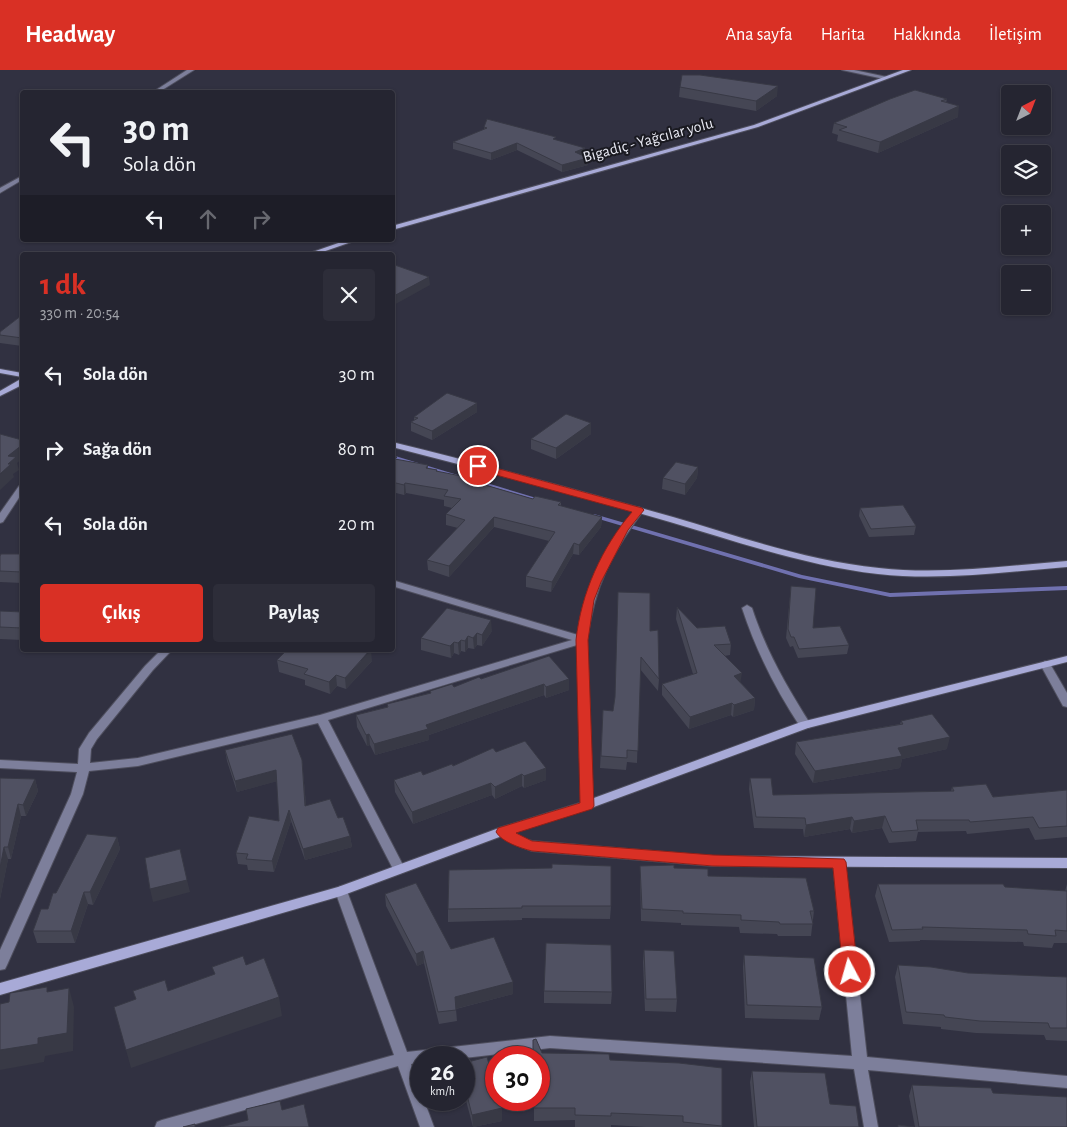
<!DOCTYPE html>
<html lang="tr">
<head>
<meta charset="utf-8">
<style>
	body { margin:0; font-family:"Alegreya Sans",sans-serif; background:#2d2d39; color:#f1f3f6; height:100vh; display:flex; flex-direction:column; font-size:19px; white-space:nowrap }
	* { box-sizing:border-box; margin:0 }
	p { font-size:16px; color:#a3a5ab }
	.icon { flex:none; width:28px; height:28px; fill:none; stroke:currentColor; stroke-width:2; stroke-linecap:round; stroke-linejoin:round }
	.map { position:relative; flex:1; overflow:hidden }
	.side { position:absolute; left:20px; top:182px; width:375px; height:400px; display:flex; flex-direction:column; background:#252531; border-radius:5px; box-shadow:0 1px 4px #0004,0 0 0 1px #42424d }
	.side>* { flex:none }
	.hud { position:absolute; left:20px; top:20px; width:375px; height:152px; border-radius:5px; box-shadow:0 1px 4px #0004,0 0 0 1px #42424d; background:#252531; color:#f1f3f6; overflow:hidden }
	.needle { width:32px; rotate:42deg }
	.tools { position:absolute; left:1001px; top:15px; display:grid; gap:10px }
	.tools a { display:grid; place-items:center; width:50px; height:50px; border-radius:5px; background:#252531; box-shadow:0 1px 4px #0004,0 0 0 1px #42424d; font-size:25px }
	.speed { position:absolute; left:410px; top:976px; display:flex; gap:10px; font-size:25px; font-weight:700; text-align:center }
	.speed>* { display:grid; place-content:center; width:65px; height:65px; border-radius:50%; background:#252531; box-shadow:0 1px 4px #0004,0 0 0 1px #42424d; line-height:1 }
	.speed small { font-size:12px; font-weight:400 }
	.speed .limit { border:8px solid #d22; background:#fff; color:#111 }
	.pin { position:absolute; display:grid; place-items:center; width:42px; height:42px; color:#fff; margin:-21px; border:2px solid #fff; border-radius:50%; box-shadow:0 1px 5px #0007 }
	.me { position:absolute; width:55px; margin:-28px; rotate:354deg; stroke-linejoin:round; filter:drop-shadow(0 0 4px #0008) }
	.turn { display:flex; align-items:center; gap:18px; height:105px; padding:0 20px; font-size:22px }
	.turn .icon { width:65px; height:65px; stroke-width:2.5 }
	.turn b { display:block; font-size:35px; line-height:42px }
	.lanes { display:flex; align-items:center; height:48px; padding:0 20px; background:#0003; justify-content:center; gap:25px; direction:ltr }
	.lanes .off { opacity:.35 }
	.round { display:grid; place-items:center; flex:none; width:52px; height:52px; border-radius:5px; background:#2d2d39 }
	.overview { display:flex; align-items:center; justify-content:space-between; height:85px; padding:0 20px }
	h1 { font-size:30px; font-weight:700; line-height:38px; color:#d93025 }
	.button { display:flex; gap:10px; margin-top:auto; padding:10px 20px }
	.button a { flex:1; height:58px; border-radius:5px; background:#d93025; color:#fff; font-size:20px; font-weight:700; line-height:58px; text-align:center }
	.button a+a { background:#2d2d39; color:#f1f3f6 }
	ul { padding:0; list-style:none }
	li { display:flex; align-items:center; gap:15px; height:75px; padding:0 20px }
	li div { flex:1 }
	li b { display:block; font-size:19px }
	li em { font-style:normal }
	header { display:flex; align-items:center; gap:30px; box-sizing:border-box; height:70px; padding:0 25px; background:#d93025; color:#fff }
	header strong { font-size:24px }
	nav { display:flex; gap:28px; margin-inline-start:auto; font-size:18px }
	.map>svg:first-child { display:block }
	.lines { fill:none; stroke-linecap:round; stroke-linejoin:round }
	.stream { fill:#7071af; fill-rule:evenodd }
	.lane-casing { stroke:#4e4e5d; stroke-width:2 }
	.street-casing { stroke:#4e4e5d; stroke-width:2 }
	.secondary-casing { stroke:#4e4e5d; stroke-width:2 }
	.lane { fill:#7d7f9b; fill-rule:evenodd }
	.street { fill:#7d7f9b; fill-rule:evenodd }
	.secondary { fill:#a8aad7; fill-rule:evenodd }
	.wall { fill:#454654 }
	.shaded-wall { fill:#383945 }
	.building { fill:#505162; stroke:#383945 }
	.route { fill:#d93025; stroke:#8d1f18 }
	.labels { text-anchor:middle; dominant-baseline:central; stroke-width:4; stroke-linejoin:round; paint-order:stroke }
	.far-street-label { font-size:16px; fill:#e8e9f3; stroke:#1a1a21 }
</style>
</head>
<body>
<header>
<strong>Headway</strong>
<nav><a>Ana sayfa</a><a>Harita</a><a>Hakkında</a><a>İletişim</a></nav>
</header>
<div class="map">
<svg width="1067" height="1057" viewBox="0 0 1067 1057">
	<rect width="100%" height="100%" fill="#313141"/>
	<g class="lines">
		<g class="stream">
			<path d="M392,385L461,406L462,407L459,409L457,408L392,389Z"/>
			<path d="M477,410L543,430L544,431L543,432H539L475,413L474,412Z"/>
			<path d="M594,444L802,505L890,523L1067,516V520L890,527L799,508L592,447L591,446L592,445Z"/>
		</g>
		<defs>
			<path id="lane" d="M747,535L752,538C766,581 787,617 811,655L809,658H801C776,620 756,581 742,538Z"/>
			<g id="street">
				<path d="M187,0H194L159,22H153Z"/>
				<path d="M842,0H854L887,7L884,9Z"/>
				<path d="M22,106V110L0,123V118Z"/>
				<path d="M22,415V423L3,452L0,453V443L19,416Z"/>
				<path d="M639,437L644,440C611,484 595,515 587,570L593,735L591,738L587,739L583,738L581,735L577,575L328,650L405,799L403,802L399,804L395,802L393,799L318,653L138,696L89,701L83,724L7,895L5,899L0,900V880L71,724L77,702L0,698V690L78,694L79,679L89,663L145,596L161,580H172L153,600L97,669L91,679L90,693L138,688L320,645L572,570L392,516V510L578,565C585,517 606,476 636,438Z"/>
				<path d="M1045,591L1049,592L1067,623V637L1063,636L1040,594Z"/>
				<path d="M839,787L843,789L845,792L867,987L1067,1006V1018L868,1000L878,1057H864L854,999L550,978L464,988H421V993L411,994L421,1021V1030H424L434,1057H420L398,996L185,1057H155L157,1052L162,1050L394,985L335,821L337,818L341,816L345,818L347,821L407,982L550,966L852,986L833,792L835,789Z"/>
			</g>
			<g id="secondary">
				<path d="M903,0H911L758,57L392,160V156L754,55Z"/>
				<path d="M347,170H357L314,185H304Z"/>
				<path d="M0,299L22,303V307L0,303Z"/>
				<path d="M19,310H22V315L0,326V321Z"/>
				<path d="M392,372C487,395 580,421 673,447C741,467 808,491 879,498C941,505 1004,496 1067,491V497C1004,502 941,511 878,504C807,496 738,472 670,452C578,425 485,401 392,377Z"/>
				<path d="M1067,586V592L808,658L591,738L514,762L524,769L532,771L713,786L1067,788V798L713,796L532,781L516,775L502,766L341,826L0,925V913L338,817L499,758L583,732L801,652Z"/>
			</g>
		</defs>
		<use href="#lane" class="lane-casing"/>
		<use href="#street" class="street-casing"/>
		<use href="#secondary" class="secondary-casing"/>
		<use href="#lane" class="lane"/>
		<use href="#street" class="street"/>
		<use href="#secondary" class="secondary"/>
	</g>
	<g class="wall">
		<path d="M680,17L777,26L756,41L679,27Z"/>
		<path d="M947,29L946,33L958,47L878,83L837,71L838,65L832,63L834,53Z"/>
		<path d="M484,57L556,70L584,85H583L588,95L562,102L517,80L491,90L453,79V72L484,60Z"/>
		<path d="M22,245V276L0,273V262Z"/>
		<path d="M477,333V342L432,370L411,361V352L414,350V347Z"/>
		<path d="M591,364L556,389L531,379V369Z"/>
		<path d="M392,386L398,390L428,395V398L437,400L438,402L486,415L533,429L561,432V436L602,447L601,457L579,485L573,484L551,522L526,517V506L549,471L494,457L449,507L428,500L427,490L458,458L446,455V444L452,438L444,436V430L406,423L404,425L392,422Z"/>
		<path d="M698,397L697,408L685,425L662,419L663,408Z"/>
		<path d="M860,438L916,456L914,465L869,467L859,446Z"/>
		<path d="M22,484V513L0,512V486Z"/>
		<path d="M791,516L813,558L849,575L847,584L798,588L793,576L790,577L786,568Z"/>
		<path d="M677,537L697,558L731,574L730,585L724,586L740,612L755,628L754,640L733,647L731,645L689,659L662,625V614L693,604L676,549Z"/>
		<path d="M0,541L22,542V570L0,569Z"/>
		<path d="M492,561L482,576L477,575L474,579L468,578L465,582L461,581L459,585L454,583L451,588L421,580V568Z"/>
		<path d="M650,561L659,609L658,621L640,599L637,693L627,692L626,700L600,698L603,640L613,641L615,629Z"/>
		<path d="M549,586L569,620L546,628L544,625L429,665V670L375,685L370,675L367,676L357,657L356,645L387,637V634L430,623V621L454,617L481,609Z"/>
		<path d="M277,590L372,591L346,619L337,616L330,624L305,615V610L279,602Z"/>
		<path d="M901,651L947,679L902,689L900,698L813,713L795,684L796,672L900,654Z"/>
		<path d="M225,680L302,690L306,735L338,748L350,766L352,777L305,790L291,751L274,802L248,800L247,795L238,794L236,783L279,751L277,711L237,722L227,691Z"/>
		<path d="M496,682L546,698V710L524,718L522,716L495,729L492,725L413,754L395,722L394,710L423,705Z"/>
		<path d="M0,708L35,709L38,721L26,746H21L11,789H8L0,829Z"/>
		<path d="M750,708L773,725L951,721L952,717L993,727L1067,720V767L1035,770L1029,758L967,764L966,761L918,762L916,771L889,773L882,758L852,763L850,759L804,767L803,759L754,758L749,719Z"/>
		<path d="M117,767L120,779L93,835L88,834L75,873H37L33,861L48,839L56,823Z"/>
		<path d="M640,796L674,798L708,806L814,841L811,866H778L777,864L740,863L739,857L681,855V853L641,851L640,808Z"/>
		<path d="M449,800L611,836L610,849L522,848V850L448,852V839Z"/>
		<path d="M878,814L1005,817L1065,821L1067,814V873H1054L1052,878L1024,876L1023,872L920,870V871L889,872L875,826Z"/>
		<path d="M385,824L451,879L513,924L456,939L457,951L439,954L424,893L417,896L386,836Z"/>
		<path d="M644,880L677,929L676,942L645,941L643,892Z"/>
		<path d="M744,885L822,937L819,950L745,948L743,897Z"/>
		<path d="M898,895L968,903L1067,907V971L1046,970L1044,965L976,963L941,959V957L903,954L895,907Z"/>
		<path d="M544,921L612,922L611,934L544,933Z"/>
		<path d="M542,983L610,990L722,998V1057H646L611,1055V1057H575V1050L534,1051V1030Z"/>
		<path d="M464,993L502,1051L473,1057L464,1023Z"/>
		<path d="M752,1001L830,1034L859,1057H754L750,1012Z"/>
		<path d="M912,1015L993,1023L1067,1057H915L909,1026Z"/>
	</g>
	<g class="shaded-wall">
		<path d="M778,16L777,26L756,41V31Z"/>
		<path d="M959,36L958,47L878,83L880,72Z"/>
		<path d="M517,73V80L491,90V83Z"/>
		<path d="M585,78L584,85L575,89V82Z"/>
		<path d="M588,88V95L562,102V95Z"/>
		<path d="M429,207L430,215L392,236V227Z"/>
		<path d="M477,333V342L432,370V361Z"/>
		<path d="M591,353V364L556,389V378Z"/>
		<path d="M22,375V389L17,393L19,400L13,404L14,407L0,420V404L8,386Z"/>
		<path d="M698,397L697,408L685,425V414Z"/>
		<path d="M405,413L406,423L404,425V415Z"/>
		<path d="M494,447V457L449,507V496Z"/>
		<path d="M602,447L601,457L579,485V475Z"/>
		<path d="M574,473L573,484L551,522L552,512Z"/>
		<path d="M491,550L492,561L482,576V565Z"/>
		<path d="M477,563V575L474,579L473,568Z"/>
		<path d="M468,566V578L465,582V571Z"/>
		<path d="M461,570V581L459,585L458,573Z"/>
		<path d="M454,572V583L451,588L450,576Z"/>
		<path d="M371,580L372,591L346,619L345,608Z"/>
		<path d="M742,603L740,615L734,606Z"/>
		<path d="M336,605L337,616L330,624L329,612Z"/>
		<path d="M569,609V620L546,628V617Z"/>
		<path d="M544,614V625L429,665V670L375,685L374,674L426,655Z"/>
		<path d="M755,628L754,640L733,647L734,635Z"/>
		<path d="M732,633L731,645L689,659L690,647Z"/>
		<path d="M369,664L370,675L367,676L366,665Z"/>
		<path d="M950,667L947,679L902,689L900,698L813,713L815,701L898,678Z"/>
		<path d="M302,690L303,701L307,747L305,736Z"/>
		<path d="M546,698V710L524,718V706Z"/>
		<path d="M276,700L278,711L237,722L235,711Z"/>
		<path d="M522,704V716L495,729V717Z"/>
		<path d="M35,709L38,721L26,746L23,735Z"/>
		<path d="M491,713L492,725L413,754L412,742Z"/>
		<path d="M18,734L21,746L11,789L8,777Z"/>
		<path d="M289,740L291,751L274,802L272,791Z"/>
		<path d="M885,746L882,758L852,763L854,751Z"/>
		<path d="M852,747L850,759L804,767L806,755Z"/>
		<path d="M350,766L352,777L305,790L303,779Z"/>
		<path d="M117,767L120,779L93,835L90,822Z"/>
		<path d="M4,777L8,789L0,829V798Z"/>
		<path d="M187,810L190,822L153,832L150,819Z"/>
		<path d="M84,822L88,834L75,873L71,861Z"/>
		<path d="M423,881L424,893L417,896L416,884Z"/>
		<path d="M513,912V924L455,939V927Z"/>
		<path d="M69,918L74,937L73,981L45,986L44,992L0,1000V980L38,968Z"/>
		<path d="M279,927L282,946L131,998L126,980Z"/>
		<path d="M502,1038V1051L473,1057L472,1045Z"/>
	</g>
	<g class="building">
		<path d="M682,5H700L778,16L756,31L680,17Z"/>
		<path d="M915,20L947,29L941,31L959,36L880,72L839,60L847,57L834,53L890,29Z"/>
		<path d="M487,49L556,67L553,69L585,78L575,82L588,88L562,95L517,73L491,83L453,72L487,58L484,57Z"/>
		<path d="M327,183L332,185H323Z"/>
		<path d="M392,194L429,207L392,227Z"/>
		<path d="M22,245V268L0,265V262Z"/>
		<path d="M447,323L477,333L432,361L411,352L418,348L414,347Z"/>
		<path d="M566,344L591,353L556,378L531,369Z"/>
		<path d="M0,364L22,370V375L8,386L16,387L8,394H11L0,404Z"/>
		<path d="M392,386L397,387L395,389L428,395L426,398L437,400L436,401L486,411L485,415L533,429L535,426L561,432L558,435L602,447L579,475L574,473L552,512L526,506L555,462L494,447L449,496L427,490L465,450L446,444L461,429L444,426L448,420L405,413L404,415L392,412Z"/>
		<path d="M676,392L698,397L685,414L663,408Z"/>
		<path d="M903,435L916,456L871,459L860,438Z"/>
		<path d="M1,484H22V502L0,501V486Z"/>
		<path d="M791,516L816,518L813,558L840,556L849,575L799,579L794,567H791L788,559Z"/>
		<path d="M618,522L650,523V561L658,560L659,609L641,587L638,681L627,680V688L601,686L603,640L613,641L615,627Z"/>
		<path d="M677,537L697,558L725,556L731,574L714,575L742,603L734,606L755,628L734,635L732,633L690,647L662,614L697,603Z"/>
		<path d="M447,538L491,550L482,565L477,563L473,568L468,566L465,571L461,570L458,573L454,572L450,576L421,568Z"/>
		<path d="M0,541L22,542V558L0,557Z"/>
		<path d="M287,580H370L345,608L336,605L329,612L304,604L308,599L277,590Z"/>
		<path d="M549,586L569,609L546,617L544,614L426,655L428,659L374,674L369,664L366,665L356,645L388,637L387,634L431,623L430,621L452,614L454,617L479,607L481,609Z"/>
		<path d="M932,644L950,667L898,678L902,686L815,701L796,672L903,654L901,651Z"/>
		<path d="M292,664L302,690L305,736L330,729L338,748L343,747L350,766L303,779L289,740L272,791L246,789L248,784L236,783L249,746L279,751L276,700L235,711L225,680Z"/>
		<path d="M525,671L546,698L524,706L522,704L495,717L491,713L412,742L394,710L421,701L423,705L452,694L453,696L493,678L496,682Z"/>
		<path d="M0,708L35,709L23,735L18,734L8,777H4L0,798Z"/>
		<path d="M750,708H771L773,725L954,721L952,717L986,714L993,727L1067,720V756L1039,758L1033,747L970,752L969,750H916L918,760L892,762L885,746L854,751L852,747L806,755L805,748L756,747Z"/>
		<path d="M87,764L117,767L90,822H84L71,861H33L41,839H48L53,823H56Z"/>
		<path d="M180,779L187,810L150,819L145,788Z"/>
		<path d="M552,794L611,796V836H522V838L448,839L449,800L552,798Z"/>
		<path d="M674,795V798L708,799V806L806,808L814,841H810L813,854H780L779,852L741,850V845L683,843V841L642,839L640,796Z"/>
		<path d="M416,813L451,879L494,867L513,912L455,927L456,940L438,942L423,881L416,884L385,824Z"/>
		<path d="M878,814H1003L1005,817L1067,821V861L1055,860L1056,866L1028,864L1027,860L922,857L923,859L892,860Z"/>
		<path d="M546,873L611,875L612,922L544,921Z"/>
		<path d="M644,880L674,881L677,929H646Z"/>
		<path d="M744,885L814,888L822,937L747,935Z"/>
		<path d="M243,886L246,895L264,888L279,927L126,980L114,937L136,929L133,921L165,910L168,921L215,904L212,897Z"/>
		<path d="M898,895L931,897L968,903L1067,907V958H1050L1048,953L980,951L945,947L944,945L906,942Z"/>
		<path d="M47,917V922L69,918L67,963L38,968V974L0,980V934L9,932L10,923Z"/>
		<path d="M536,969L542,983L609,984L610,990L679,993L722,998V1056L683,1052V1046L611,1043V1046L575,1045V1038H534V1030H539V988H533V970Z"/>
		<path d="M487,987L496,1020V1030H499L502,1038L472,1045L464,1013V993Z"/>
		<path d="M752,1001L825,1003L830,1034L856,1036L859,1057H757Z"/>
		<path d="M912,1015L991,1018L993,1023L1067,1027V1057H919Z"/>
		<path d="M280,1031L282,1040L304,1034L309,1057H221L248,1050L246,1039Z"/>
		<path d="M195,1054V1057H183Z"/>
		<path d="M898,1055L914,1057H898Z"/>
	</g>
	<path class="route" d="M474,394H481L642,438L644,440L628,460L601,512L594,530L588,570L594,736L592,739L516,763L532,771L713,785L844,789L846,792L858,902L856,906L850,908L845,906L843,902L833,798L713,796L532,781C520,778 502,772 496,762L498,758L580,733L576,570C581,523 602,477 632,442L474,399Z"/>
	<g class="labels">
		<g class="far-street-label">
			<text transform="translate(648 70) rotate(-15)">Bigadiç - Yağcılar yolu</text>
		</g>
	</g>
</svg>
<div class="tools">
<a><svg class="needle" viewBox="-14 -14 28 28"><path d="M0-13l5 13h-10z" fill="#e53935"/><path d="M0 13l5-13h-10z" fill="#a3a5ab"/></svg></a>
<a><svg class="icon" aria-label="layers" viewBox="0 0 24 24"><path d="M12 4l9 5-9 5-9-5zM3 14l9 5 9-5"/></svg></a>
<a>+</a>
<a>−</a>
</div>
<div class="speed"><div>26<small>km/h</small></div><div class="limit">30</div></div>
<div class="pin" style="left:478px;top:396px;background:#d93025"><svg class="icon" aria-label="arrive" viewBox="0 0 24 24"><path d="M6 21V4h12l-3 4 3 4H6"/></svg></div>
<svg class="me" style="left:850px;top:902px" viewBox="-20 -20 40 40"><circle r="17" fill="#d93025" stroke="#fff" stroke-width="3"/><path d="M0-11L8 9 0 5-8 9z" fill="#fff"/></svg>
<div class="hud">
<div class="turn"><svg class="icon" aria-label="left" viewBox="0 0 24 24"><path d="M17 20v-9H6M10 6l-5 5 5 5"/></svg><div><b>30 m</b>Sola dön</div></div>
<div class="lanes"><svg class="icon" aria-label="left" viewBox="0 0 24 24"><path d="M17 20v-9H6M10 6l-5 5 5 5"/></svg><svg class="icon off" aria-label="ahead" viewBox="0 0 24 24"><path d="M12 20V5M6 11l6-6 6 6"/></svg><svg class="icon off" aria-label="right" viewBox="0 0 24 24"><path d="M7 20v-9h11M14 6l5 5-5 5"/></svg></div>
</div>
<section class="side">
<div class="overview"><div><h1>1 dk</h1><p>330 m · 20:54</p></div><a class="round"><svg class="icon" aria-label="close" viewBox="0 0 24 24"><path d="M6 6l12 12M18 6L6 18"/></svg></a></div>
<ul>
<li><svg class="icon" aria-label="left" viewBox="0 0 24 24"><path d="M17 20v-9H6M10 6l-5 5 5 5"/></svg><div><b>Sola dön</b></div><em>30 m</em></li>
<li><svg class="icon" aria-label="right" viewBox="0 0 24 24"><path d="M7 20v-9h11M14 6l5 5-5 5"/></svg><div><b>Sağa dön</b></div><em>80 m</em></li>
<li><svg class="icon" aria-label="left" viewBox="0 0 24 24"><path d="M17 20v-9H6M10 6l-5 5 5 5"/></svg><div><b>Sola dön</b></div><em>20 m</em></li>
</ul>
<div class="button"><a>Çıkış</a><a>Paylaş</a></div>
</section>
</div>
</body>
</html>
